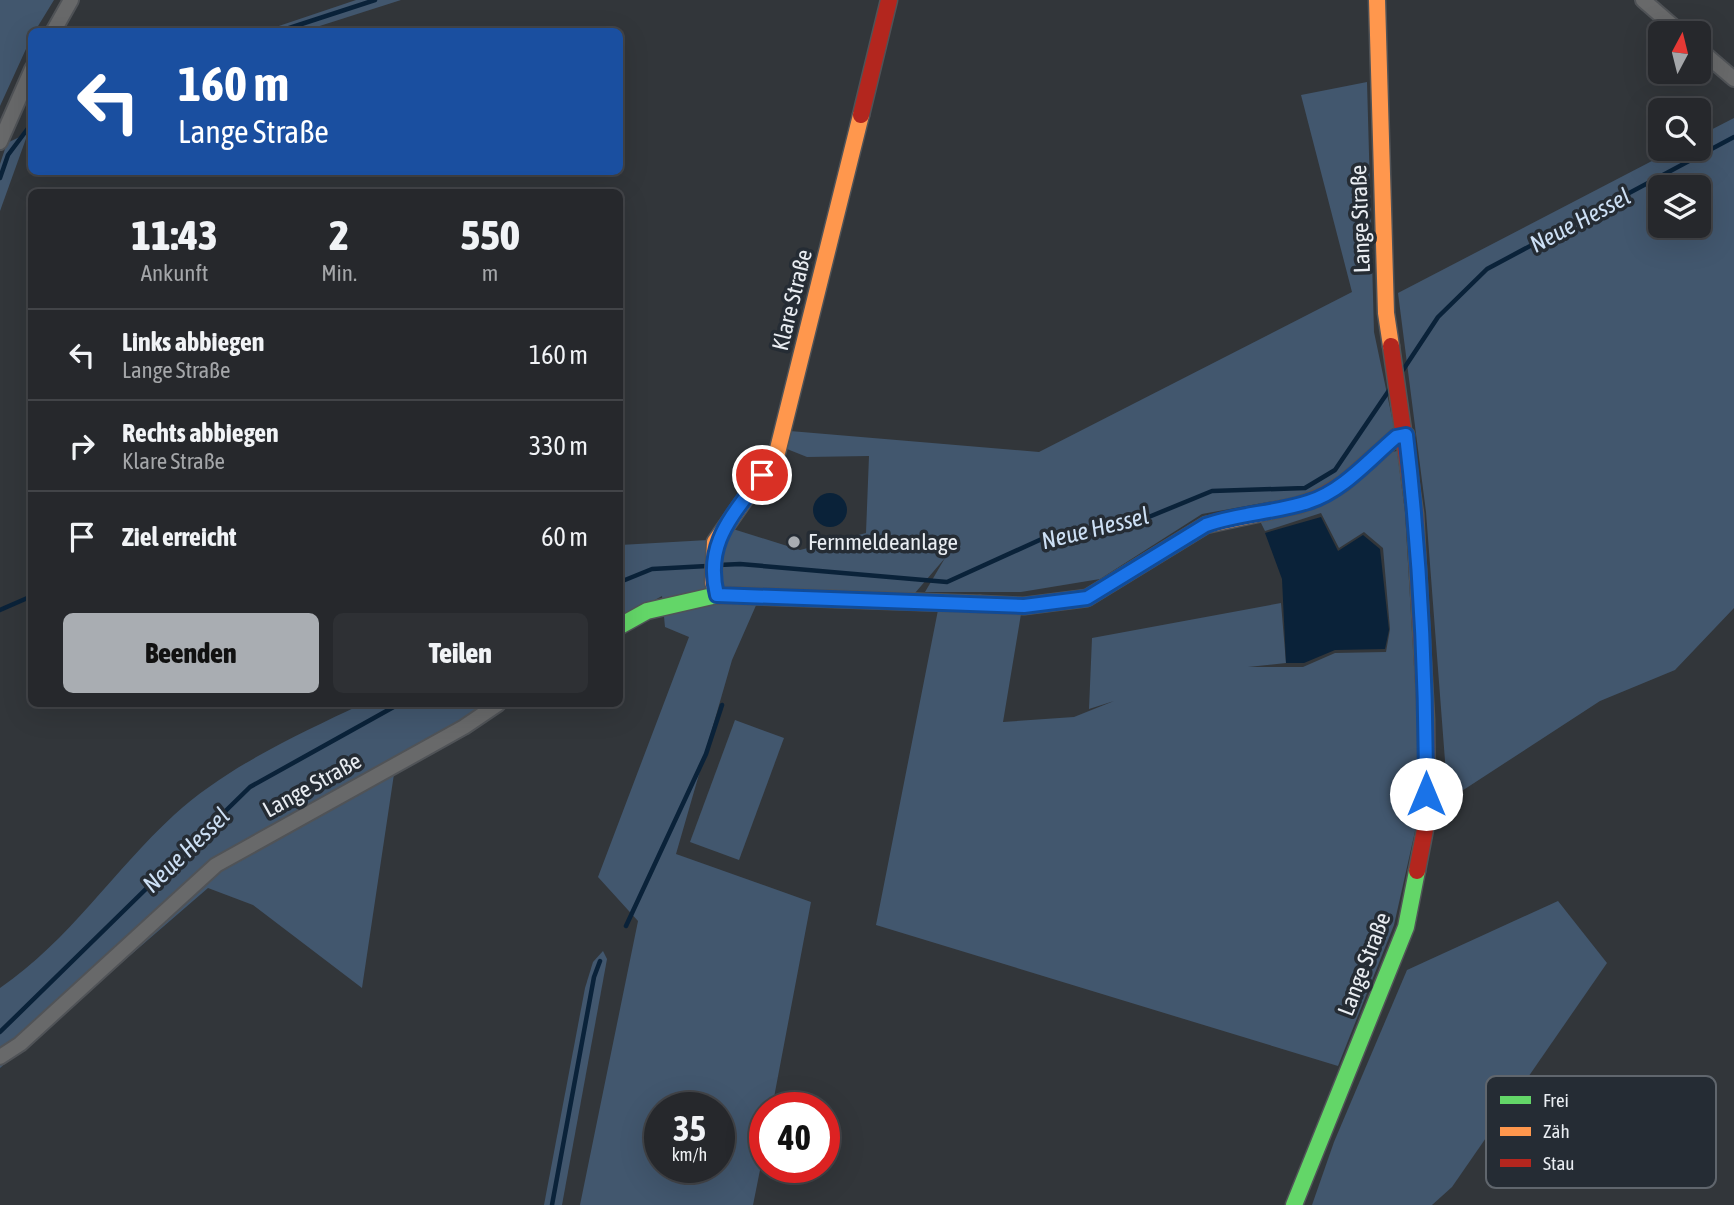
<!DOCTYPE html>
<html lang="de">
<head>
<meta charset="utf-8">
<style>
	body { margin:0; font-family:"Asap Condensed",sans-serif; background:#2e3034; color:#f1f3f6; height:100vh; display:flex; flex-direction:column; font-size:26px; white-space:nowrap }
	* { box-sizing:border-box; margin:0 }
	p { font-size:23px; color:#a4a6a9 }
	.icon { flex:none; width:38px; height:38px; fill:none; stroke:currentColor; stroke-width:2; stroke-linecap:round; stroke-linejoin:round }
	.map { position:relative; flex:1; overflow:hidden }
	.sheet { position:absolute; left:28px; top:189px; width:595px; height:518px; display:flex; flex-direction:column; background:#26282c; border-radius:10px; box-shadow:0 7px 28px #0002,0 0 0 2px #424448 }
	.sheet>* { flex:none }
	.hud { position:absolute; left:28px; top:28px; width:595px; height:147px; border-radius:10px; box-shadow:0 7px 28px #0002,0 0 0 2px #424448; background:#1a4fa0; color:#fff; overflow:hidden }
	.needle { width:46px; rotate:7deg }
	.controls { position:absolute; left:1648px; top:21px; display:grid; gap:14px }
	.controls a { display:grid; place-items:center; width:63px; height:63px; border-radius:10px; background:#26282c; box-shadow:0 7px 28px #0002,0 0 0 2px #424448; font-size:35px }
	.speed { position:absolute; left:644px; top:1092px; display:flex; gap:14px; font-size:35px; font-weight:700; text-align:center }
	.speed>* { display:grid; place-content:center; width:91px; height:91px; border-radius:50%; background:#26282c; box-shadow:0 7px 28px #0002,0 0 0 2px #424448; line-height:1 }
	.speed small { font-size:18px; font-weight:400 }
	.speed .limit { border:10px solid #d22; background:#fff; color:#111 }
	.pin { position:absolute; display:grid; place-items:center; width:60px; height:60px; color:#fff; margin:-30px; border:4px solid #fff; border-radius:50%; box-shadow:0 2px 7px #0007 }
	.me { position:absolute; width:77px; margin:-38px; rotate:0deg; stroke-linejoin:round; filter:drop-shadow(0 0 5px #0008) }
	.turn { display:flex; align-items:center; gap:24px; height:147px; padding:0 35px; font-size:32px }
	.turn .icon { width:91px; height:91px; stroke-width:2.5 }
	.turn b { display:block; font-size:49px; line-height:60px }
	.eta { display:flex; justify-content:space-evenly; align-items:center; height:119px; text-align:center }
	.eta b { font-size:42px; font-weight:800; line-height:49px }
	.primary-button { display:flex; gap:14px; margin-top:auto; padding:14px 35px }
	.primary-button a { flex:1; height:80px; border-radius:10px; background:#a9adb2; color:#111; font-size:28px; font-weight:800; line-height:80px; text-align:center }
	.primary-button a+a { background:#2e3034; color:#f1f3f6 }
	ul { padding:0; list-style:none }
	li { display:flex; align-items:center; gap:21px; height:91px; padding:0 35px; border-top:2px solid #424448 }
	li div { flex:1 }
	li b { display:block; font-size:26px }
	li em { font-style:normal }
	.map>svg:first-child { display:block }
	.green { fill:#42576e; fill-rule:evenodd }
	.water { fill:#0a2239 }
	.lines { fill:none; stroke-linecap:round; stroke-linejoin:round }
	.stream { stroke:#0a2239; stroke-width:4.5 }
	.street-casing { stroke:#505357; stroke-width:18 }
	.fast-casing { stroke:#505357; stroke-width:19 }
	.slow-casing { stroke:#505357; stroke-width:19 }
	.jam-casing { stroke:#505357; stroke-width:19 }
	.street { stroke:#68696a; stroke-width:14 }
	.fast { stroke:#63d668; stroke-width:16 }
	.slow { stroke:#ff974d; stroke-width:16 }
	.jam { stroke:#b3261e; stroke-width:16 }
	.route-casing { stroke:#114b97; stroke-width:18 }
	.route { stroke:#1a73e8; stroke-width:12 }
	.poi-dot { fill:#a9adb2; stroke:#252c34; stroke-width:2.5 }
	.labels { text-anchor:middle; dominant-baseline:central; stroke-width:7; stroke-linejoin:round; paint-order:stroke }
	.street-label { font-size:23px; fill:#e9edf2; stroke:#252c34 }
	.poi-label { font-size:23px; fill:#e9edf2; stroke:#252c34; text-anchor:start }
	.water-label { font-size:24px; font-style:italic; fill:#cde0f5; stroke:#252c34 }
	.key { fill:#252c34; stroke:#60666d; stroke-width:2 }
	.key-label { font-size:19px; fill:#e9edf2 }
</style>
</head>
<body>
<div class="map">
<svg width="1734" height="1205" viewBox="0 0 1734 1205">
	<rect width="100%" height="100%" fill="#32363a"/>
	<g class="green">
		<path d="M0,0H54L35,31L32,32L31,38L0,106Z"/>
		<path d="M356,0H401L304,31H264Z"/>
		<path d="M1367,82L1374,332L1394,427L1331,484L1307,495L1202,514L1100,579L1021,592H925L945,558L915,593L761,594L732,660L676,854L811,902L772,1108H765V1145L753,1205H580L638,921L598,877L689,637L665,627L662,596L620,619V545L708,540L733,529L800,550L866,533L869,456L807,457L787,449L790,431L1039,452L1352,292L1301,95ZM660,1108H719V1167H660Z"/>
		<path d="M1734,118V608L1675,670L1600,701L1448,800L1426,512L1398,293L1675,149H1699V136ZM1661,187H1699V226H1661Z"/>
		<path d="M28,133L0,211V164L7,143Z"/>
		<path d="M1397,451L1405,512L1417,718L1418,818L1394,925L1338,1066L876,925L938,610L1021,614L1003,722L1074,717L1114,701L1089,709L1092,638L1281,603L1286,663L1248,667H1303L1335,653L1386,652L1390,629L1383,548L1364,532L1339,548L1321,513L1265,531L1258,517L1308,507L1386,453Z"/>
		<path d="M362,704H484L394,774L362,988L253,905L208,888L0,1068V988C70,940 113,871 174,815C228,766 297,735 362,704Z"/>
		<path d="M735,720L784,738L739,860L690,842Z"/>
		<path d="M1558,901L1607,963L1452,1187L1432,1205H1312L1334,1142L1407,970Z"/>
		<path d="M603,951L607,959L562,1205H544L585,988L593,962Z"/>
	</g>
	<g class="water">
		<circle cx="830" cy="510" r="17"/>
		<path d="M1321,517L1338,551L1363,535L1380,549L1389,630L1385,649L1335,650L1304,663H1286L1282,579L1265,533Z"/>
	</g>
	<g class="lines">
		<g class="stream">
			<path d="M277,32L375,0"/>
			<path d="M0,178L8,155L32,123"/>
			<path d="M1403,370L1438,317L1487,269L1734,137"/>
			<path d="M719,565L740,564L947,582L1055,533L1139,521L1212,491L1305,488L1335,470L1392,386"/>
			<path d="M620,582L652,569L707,566"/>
			<path d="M0,610L32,596"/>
			<path d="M626,926L706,754L722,705"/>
			<path d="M0,1032L250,787L399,704"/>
			<path d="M552,1205L594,977L600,961"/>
		</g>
		<defs>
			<g id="street">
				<path d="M1643,0L1681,33"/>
				<path d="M53,32L71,0"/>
				<path d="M1699,49L1734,79"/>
				<path d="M0,142L32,69"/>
				<path d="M0,1057L20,1044L216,865L464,727L498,704"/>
			</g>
			<g id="fast">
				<path d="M620,626L647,611L717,595L980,604"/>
				<path d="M1294,1205L1406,927L1417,871"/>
			</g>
			<g id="slow">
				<path d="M1377,0L1386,313L1391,346"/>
				<path d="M717,595L713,582L715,542L777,453L861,115"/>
				<path d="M980,604L1024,606L1087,598L1206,525L1299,505"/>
			</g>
			<g id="jam">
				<path d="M861,115L889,0"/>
				<path d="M1391,346L1415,514L1426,720L1427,819L1417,871"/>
				<path d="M1299,505L1320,497L1344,483L1396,437L1406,435"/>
			</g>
		</defs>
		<use href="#street" class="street-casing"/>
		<use href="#fast" class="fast-casing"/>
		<use href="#slow" class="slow-casing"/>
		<use href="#jam" class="jam-casing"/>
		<use href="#street" class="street"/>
		<use href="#fast" class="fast"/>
		<use href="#slow" class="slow"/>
		<use href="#jam" class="jam"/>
	</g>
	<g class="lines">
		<defs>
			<path id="route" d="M762,475C733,516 704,542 717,595L1024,606L1087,598L1206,525C1239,513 1275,513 1308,502C1342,492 1370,459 1396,437L1406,435C1420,554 1426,674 1426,794"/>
		</defs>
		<use href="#route" class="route-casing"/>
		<use href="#route" class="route"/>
	</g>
	<circle class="poi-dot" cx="794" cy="542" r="7"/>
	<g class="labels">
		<g class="street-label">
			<text transform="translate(1360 219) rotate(-92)">Lange Straße</text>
			<text transform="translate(792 300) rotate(-76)">Klare Straße</text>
			<text transform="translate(312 785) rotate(-29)">Lange Straße</text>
			<text transform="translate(1364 964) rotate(-69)">Lange Straße</text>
		</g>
		<g class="poi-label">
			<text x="808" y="542">Fernmeldeanlage</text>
		</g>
		<g class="water-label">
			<text transform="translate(1580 220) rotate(-28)">Neue Hessel</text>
			<text transform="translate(1095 528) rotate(-14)">Neue Hessel</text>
			<text transform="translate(186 850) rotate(-44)">Neue Hessel</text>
		</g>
	</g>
	<rect x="1486" y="1076" width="230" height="112" rx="10" class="key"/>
	<rect x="1500" y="1096" width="31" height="8" fill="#63d668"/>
	<rect x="1500" y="1127" width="31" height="9" fill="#ff974d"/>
	<rect x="1500" y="1159" width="31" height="8" fill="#b3261e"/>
	<g class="key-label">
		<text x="1543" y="1107">Frei</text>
		<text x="1543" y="1138">Zäh</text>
		<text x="1543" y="1170">Stau</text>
	</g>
</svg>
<div class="controls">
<a><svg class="needle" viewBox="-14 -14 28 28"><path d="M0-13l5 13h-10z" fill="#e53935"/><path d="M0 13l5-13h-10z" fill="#a4a6a9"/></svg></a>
<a><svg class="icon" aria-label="search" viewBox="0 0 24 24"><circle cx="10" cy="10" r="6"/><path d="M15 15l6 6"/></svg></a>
<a><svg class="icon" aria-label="layers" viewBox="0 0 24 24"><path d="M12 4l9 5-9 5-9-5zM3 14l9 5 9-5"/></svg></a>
</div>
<div class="speed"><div>35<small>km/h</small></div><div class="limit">40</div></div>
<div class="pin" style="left:762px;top:475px;background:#d93025"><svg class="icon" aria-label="arrive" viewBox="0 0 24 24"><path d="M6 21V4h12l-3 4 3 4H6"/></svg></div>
<svg class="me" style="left:1426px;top:794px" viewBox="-20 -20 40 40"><circle r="19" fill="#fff"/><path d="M0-13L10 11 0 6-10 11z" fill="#1a73e8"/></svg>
<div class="hud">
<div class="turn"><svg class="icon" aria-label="left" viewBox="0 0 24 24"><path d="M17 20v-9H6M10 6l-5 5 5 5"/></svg><div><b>160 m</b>Lange Straße</div></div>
</div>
<section class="sheet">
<div class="eta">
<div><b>11:43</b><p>Ankunft</p></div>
<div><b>2</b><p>Min.</p></div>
<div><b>550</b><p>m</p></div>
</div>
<ul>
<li><svg class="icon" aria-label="left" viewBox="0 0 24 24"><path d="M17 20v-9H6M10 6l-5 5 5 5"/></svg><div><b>Links abbiegen</b><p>Lange Straße</p></div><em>160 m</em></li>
<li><svg class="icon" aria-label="right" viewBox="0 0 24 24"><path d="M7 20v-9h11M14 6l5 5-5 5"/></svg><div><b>Rechts abbiegen</b><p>Klare Straße</p></div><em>330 m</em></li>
<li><svg class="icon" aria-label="arrive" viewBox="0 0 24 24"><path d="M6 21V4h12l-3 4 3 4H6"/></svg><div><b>Ziel erreicht</b></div><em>60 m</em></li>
</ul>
<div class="primary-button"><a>Beenden</a><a>Teilen</a></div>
</section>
</div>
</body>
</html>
